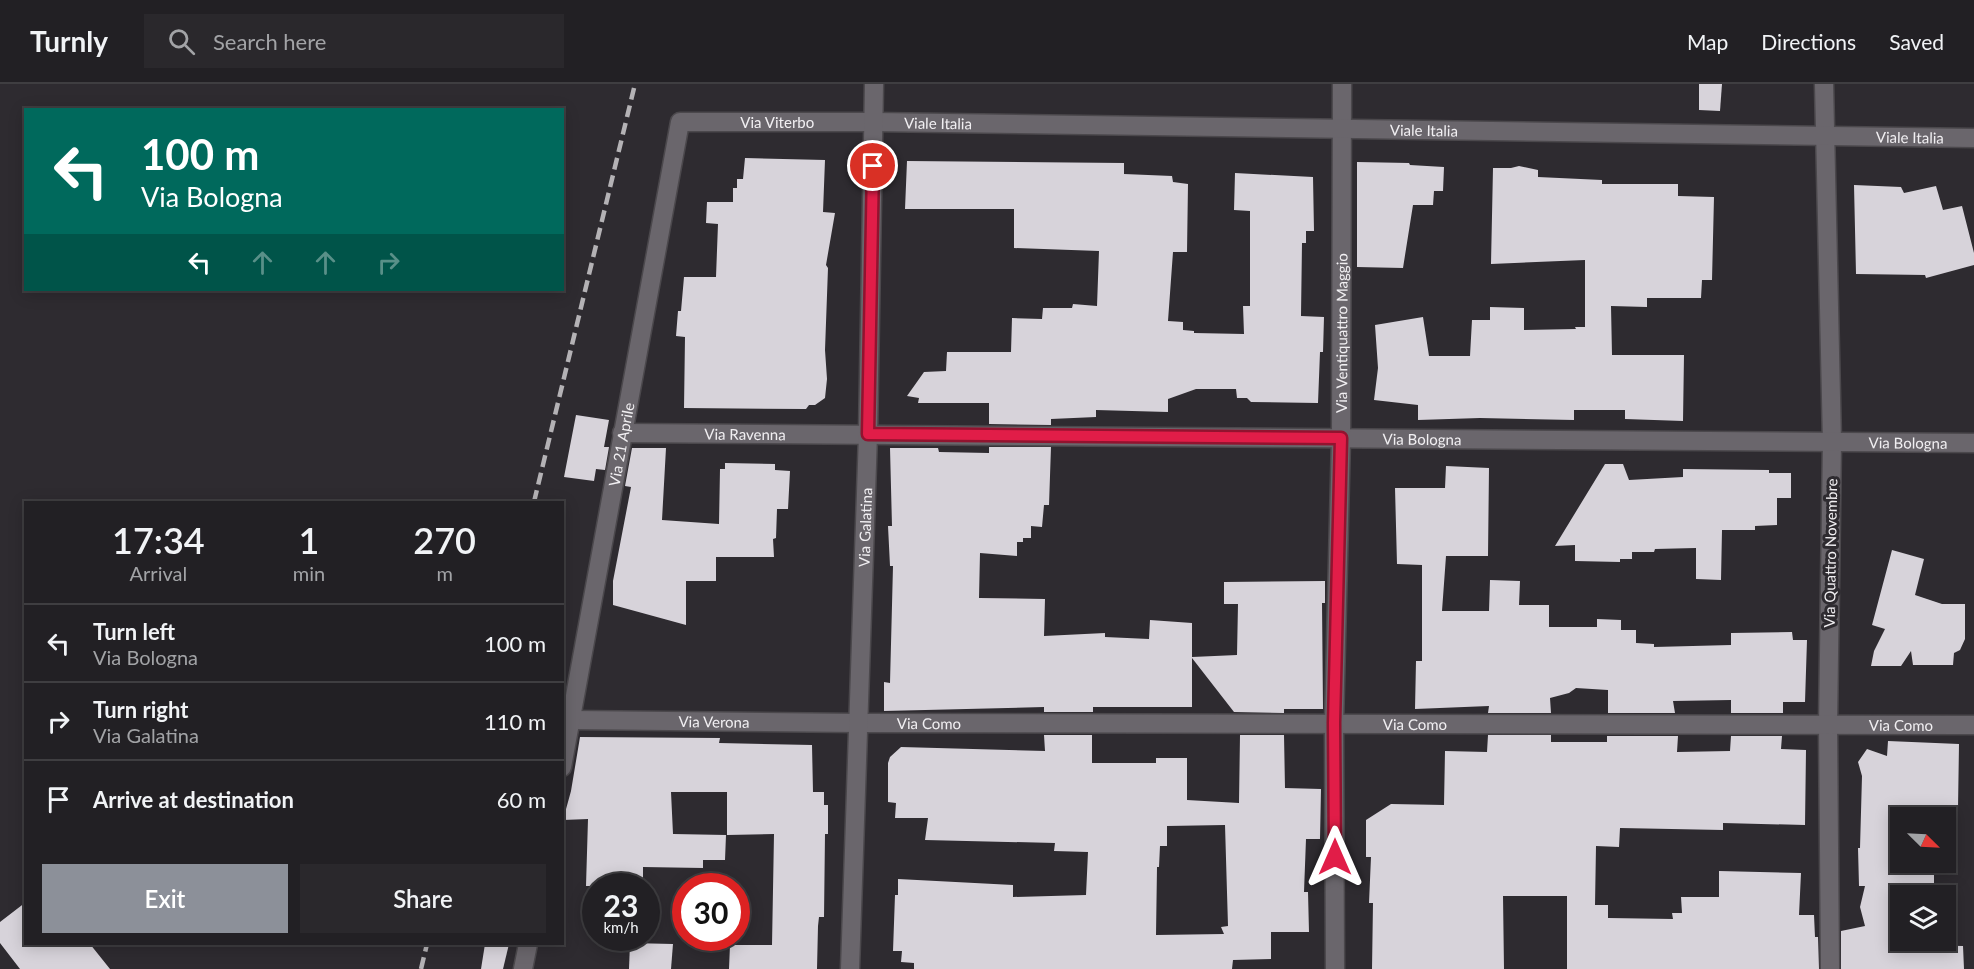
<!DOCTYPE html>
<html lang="en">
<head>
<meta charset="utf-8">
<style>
	body { margin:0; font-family:Lato,sans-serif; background:#2a282c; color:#f1f3f6; height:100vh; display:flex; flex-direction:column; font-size:22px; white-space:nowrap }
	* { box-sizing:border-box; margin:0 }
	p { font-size:20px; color:#a2a3a6 }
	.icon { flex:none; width:33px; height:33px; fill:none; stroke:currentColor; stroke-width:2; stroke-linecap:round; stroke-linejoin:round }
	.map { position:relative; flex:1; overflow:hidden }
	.details { position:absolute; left:24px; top:417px; width:540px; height:444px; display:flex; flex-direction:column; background:#222024; border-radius:0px; box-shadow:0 3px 15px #0003,0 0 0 2px #3f3e41 }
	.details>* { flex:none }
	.banner { position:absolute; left:24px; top:24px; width:540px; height:183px; border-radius:0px; box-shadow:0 3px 15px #0003,0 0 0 2px #3f3e41; background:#00695c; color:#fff; overflow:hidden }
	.needle { width:39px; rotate:114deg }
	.tools { position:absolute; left:1890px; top:723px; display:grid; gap:12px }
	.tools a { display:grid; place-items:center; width:66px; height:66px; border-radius:0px; background:#222024; box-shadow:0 3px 15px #0003,0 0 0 2px #3f3e41; font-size:30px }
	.speed { position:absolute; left:582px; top:789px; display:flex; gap:12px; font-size:30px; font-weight:700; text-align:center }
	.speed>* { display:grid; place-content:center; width:78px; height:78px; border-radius:50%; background:#222024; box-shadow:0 3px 15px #0003,0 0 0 2px #3f3e41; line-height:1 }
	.speed small { font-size:15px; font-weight:400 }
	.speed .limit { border:9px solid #d22; background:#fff; color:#111 }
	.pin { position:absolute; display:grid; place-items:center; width:51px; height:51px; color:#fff; margin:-26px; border:3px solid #fff; border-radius:50%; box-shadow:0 2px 6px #0007 }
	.me { position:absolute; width:66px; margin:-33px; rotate:0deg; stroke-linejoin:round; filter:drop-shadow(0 0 4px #0008) }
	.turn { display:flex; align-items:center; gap:21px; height:126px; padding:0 18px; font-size:27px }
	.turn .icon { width:78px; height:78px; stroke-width:2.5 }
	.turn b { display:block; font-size:42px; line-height:51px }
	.lanes { display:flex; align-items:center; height:57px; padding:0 18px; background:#0003; justify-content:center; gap:30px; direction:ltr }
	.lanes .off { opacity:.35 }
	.eta { display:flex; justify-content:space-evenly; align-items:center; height:102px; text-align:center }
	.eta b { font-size:36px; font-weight:600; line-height:42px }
	.action { display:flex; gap:12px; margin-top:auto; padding:12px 18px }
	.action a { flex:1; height:69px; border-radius:0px; background:#8c9099; color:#fff; font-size:24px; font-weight:600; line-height:69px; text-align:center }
	.action a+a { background:#2a282c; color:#f1f3f6 }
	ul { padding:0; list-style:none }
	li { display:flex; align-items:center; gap:18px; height:78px; padding:0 18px; border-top:2px solid #3f3e41 }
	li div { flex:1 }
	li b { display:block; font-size:22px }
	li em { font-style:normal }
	header { display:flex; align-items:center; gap:36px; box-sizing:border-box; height:84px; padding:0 30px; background:#222024; border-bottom:2px solid #3f3e41 }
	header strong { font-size:28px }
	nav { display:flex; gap:33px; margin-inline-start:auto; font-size:21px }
	.search { width:420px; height:54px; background:#2a282c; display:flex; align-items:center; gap:15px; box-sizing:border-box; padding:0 21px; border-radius:0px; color:#a2a3a6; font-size:22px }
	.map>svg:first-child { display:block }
	.building { fill:#d7d3da; fill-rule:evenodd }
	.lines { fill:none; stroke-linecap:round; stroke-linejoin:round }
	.minor-casing { stroke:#4b484c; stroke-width:21 }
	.tertiary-casing { stroke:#4b484c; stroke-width:21 }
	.minor { stroke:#6a666c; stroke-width:18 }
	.tertiary { stroke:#6a666c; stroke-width:18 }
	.rail { stroke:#b4b2b5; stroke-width:4.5; stroke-dasharray:12 6; stroke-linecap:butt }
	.route-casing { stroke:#92132f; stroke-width:15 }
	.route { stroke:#e11d48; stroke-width:10 }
	.labels { text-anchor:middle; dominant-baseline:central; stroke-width:6; stroke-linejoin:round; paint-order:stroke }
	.street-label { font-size:15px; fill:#f1eff2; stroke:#2e2b30 }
</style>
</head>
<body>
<header>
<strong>Turnly</strong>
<div class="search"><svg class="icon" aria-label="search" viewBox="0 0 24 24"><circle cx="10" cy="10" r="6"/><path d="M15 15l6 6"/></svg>Search here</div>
<nav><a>Map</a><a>Directions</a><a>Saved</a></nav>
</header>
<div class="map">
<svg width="1974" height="885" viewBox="0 0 1974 885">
	<rect width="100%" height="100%" fill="#2e2b30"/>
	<g class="building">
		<path d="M1699,0H1722L1720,27L1699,26Z"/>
		<path d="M745,74L825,76L823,128L835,129L826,181L828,184L825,266L827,295L825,314L815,321H809L806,325L684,324L685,253L676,252L678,227H681L684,193H716L718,140L706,139L707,118H733V104H737V95H743Z"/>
		<path d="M907,77L1124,79V90L1172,92L1173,98L1188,100L1187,168H1173L1168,237L1183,238V246L1194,247V249L1244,250L1243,222H1250V127L1234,126L1235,89L1313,93L1314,147H1306V159H1302L1301,232L1324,233L1323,268H1320L1318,319L1251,318L1247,314H1237L1236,305H1196L1168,315V328L1096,326V333L1051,335V341L989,340V319H918L919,314L907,312L924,288L946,287L947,268H1011L1012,234L1042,235L1043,224H1072L1073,220L1097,222L1099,167L1014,164V125H905Z"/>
		<path d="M1357,78L1409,79L1410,81L1444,83L1443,107H1434L1433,121H1413L1403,184L1357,183Z"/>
		<path d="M1519,82L1538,86V93L1602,96V100H1678V112L1714,113L1712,196H1702L1701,214H1647V223L1611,222L1612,271H1684L1683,337L1625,335V326H1574V336L1480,334L1418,336V321L1374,316L1378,284L1375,241L1423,233L1429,272H1470L1472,236H1490V223L1524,224V246L1576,245L1575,243H1585V176L1491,180L1493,84H1511Z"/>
		<path d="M1854,101L1901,103L1904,109L1936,102L1943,126L1962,122L1974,169V181L1926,194L1925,191L1856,190Z"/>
		<path d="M576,331L609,336L604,363H609L605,386L596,385L594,397L564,393Z"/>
		<path d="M989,363H1051L1049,421H1044L1042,443L1031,442V454H1023V458H1017V472L980,469L979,514L1045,515L1044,552L1105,549V553L1149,555L1150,536L1192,539V573L1237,571L1238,520H1224V498L1325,497V519H1322L1323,625H1284V629L1234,628L1192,574V623H1093V628H1044V623L884,627V598L890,599L893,482H890L888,442H892L890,364H938L939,368L989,369Z"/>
		<path d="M632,364H666L662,436L719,440L720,385H725V379L775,380V386L790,387L788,425H777L776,454L773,455L774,473H716V497H686V541L613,521V497L631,403L625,402Z"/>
		<path d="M1605,380H1623L1629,396L1683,393V385L1769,386V389H1791V414H1777V441L1755,442V446H1722L1721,496L1696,495V464L1655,465L1654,468H1632V475H1620V478L1575,477V461L1555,462Z"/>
		<path d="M1446,382L1489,384L1488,472H1446L1442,527H1489L1490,496L1520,497L1519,521H1549V543H1597V535L1621,536V546H1636V559L1654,560V563L1731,561V549L1792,548L1793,556H1807L1805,618H1783V629H1731V616L1673,617L1675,629H1608V606L1576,604L1569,609L1550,614L1551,629H1488L1489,622L1415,625L1416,577H1422V481L1397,480L1395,404H1445Z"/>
		<path d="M1892,466L1924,475L1915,511L1942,520H1965V555L1960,566L1954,569L1953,581H1913L1911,567L1901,582H1871L1874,567L1885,545L1872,541Z"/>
		<path d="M1044,651H1092V679H1156V674H1187V716L1239,719L1240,651H1284L1285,704L1321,705L1320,755H1306L1304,808H1308L1309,848H1271V875L1233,876L1232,885H914V879L901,878L902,867H893L895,811H898V795L1013,801V813L1086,811L1088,768L1054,767L1055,759L925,756L928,734H895L896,719L888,718V679L890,673L901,663L1045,667ZM1225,741L1228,842L1221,843L1224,850L1156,851L1157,783H1159L1160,762H1167V742Z"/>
		<path d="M1488,651H1551V658H1607V652H1678L1677,668L1730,667L1731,652H1782L1781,665L1806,666L1805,741L1723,739V746L1620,744L1619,763L1596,762L1595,821H1608V834L1673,835L1672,829H1682L1681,813H1719V787L1801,789L1799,831H1814L1815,853H1818L1819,885H1567V812H1503L1504,885H1372L1373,819H1369L1371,773H1366V736L1391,720L1444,721L1445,667L1487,668Z"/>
		<path d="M580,653L720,654L719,659L812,661L813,708H824V721H828V750H825L824,833H819L818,842L817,885H729L730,861H772L774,750L727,751V708H671L673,750L726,751L725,776H703V784L643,783V802H586L588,735L563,736L571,707Z"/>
		<path d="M1888,657L1959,660L1958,725L1939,726V730H1929V734H1900V778H1934V803H1930V812H1900V856H1906V861L1963,862L1964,885H1841V847L1865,842L1860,823L1865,802H1859L1858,764H1860L1862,692L1858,678L1867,665L1887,672Z"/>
		<path d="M26,818V860H90L110,885H20L0,859V838Z"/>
		<path d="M630,859L673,860L671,885H629Z"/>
		<path d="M485,860H509L503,885H481Z"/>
	</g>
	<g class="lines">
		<defs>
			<g id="minor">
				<path d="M1824,0L1832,358L1828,641L1830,885"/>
				<path id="s1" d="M622,349L1974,359"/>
				<path id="s2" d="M572,636L857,639L1974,641"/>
				<path id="s3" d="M562,683L680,38H874"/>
				<path d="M523,885L528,860"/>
				<path id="s4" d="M1335,885L1334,640L1341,354L1342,0"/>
			</g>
			<g id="tertiary">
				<path id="s5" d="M874,38L1974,54"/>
				<path id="s6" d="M850,885L868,350L874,0"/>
			</g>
		</defs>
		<use href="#minor" class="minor-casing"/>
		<use href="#tertiary" class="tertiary-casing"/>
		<use href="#minor" class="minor"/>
		<use href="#tertiary" class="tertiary"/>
		<g class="rail">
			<path d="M534,418L635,0"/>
			<path d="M421,885L427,860"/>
		</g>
	</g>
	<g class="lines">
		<defs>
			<path id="route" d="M873,82L868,350L1341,354L1334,639L1335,773"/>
		</defs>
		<use href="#route" class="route-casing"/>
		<use href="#route" class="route"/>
	</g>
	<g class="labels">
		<g class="street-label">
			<text stroke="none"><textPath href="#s3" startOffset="753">Via Viterbo</textPath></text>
			<text stroke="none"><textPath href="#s5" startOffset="64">Viale Italia</textPath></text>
			<text stroke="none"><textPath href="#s5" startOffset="550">Viale Italia</textPath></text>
			<text stroke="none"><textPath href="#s5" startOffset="1036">Viale Italia</textPath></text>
			<text stroke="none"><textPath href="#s4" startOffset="636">Via Ventiquattro Maggio</textPath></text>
			<text stroke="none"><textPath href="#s1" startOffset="123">Via Ravenna</textPath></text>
			<text stroke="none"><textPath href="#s1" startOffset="800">Via Bologna</textPath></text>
			<text stroke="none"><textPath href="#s1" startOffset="1286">Via Bologna</textPath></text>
			<text stroke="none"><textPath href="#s3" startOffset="328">Via 21 Aprile</textPath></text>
			<text stroke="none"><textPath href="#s6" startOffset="442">Via Galatina</textPath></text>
			<text transform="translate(1830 469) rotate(-89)">Via Quattro Novembre</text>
			<text stroke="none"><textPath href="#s2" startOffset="142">Via Verona</textPath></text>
			<text stroke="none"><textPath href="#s2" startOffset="357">Via Como</textPath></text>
			<text stroke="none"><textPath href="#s2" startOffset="843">Via Como</textPath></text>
			<text stroke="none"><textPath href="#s2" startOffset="1329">Via Como</textPath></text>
		</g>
	</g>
</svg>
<div class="tools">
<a><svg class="needle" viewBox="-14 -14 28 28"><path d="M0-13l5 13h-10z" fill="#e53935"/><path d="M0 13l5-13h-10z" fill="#a2a3a6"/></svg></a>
<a><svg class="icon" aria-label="layers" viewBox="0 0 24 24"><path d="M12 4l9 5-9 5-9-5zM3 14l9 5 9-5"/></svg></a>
</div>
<div class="speed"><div>23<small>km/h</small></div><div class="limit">30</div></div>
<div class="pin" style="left:873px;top:82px;background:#d93025"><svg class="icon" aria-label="arrive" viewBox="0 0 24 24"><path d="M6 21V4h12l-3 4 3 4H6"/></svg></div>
<svg class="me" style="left:1335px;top:773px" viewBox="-20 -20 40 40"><path d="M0-17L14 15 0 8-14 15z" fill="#e11d48" stroke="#fff" stroke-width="4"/></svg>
<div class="banner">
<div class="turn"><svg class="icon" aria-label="left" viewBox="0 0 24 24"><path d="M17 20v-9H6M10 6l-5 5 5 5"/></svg><div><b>100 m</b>Via Bologna</div></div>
<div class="lanes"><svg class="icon" aria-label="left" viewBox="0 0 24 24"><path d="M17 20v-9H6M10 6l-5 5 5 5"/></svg><svg class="icon off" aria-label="ahead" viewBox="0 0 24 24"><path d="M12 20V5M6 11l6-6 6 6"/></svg><svg class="icon off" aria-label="ahead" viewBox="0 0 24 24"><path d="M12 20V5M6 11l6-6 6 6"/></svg><svg class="icon off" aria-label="right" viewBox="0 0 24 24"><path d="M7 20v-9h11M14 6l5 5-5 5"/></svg></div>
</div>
<section class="details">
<div class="eta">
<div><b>17:34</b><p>Arrival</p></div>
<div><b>1</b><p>min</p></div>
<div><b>270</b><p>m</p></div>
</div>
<ul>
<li><svg class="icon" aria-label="left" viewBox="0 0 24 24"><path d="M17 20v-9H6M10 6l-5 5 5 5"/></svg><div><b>Turn left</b><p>Via Bologna</p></div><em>100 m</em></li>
<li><svg class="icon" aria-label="right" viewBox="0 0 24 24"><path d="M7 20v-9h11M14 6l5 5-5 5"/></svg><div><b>Turn right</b><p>Via Galatina</p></div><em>110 m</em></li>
<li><svg class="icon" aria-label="arrive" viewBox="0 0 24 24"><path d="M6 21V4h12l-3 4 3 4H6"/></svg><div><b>Arrive at destination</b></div><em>60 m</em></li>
</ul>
<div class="action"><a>Exit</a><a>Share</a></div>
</section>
</div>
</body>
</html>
